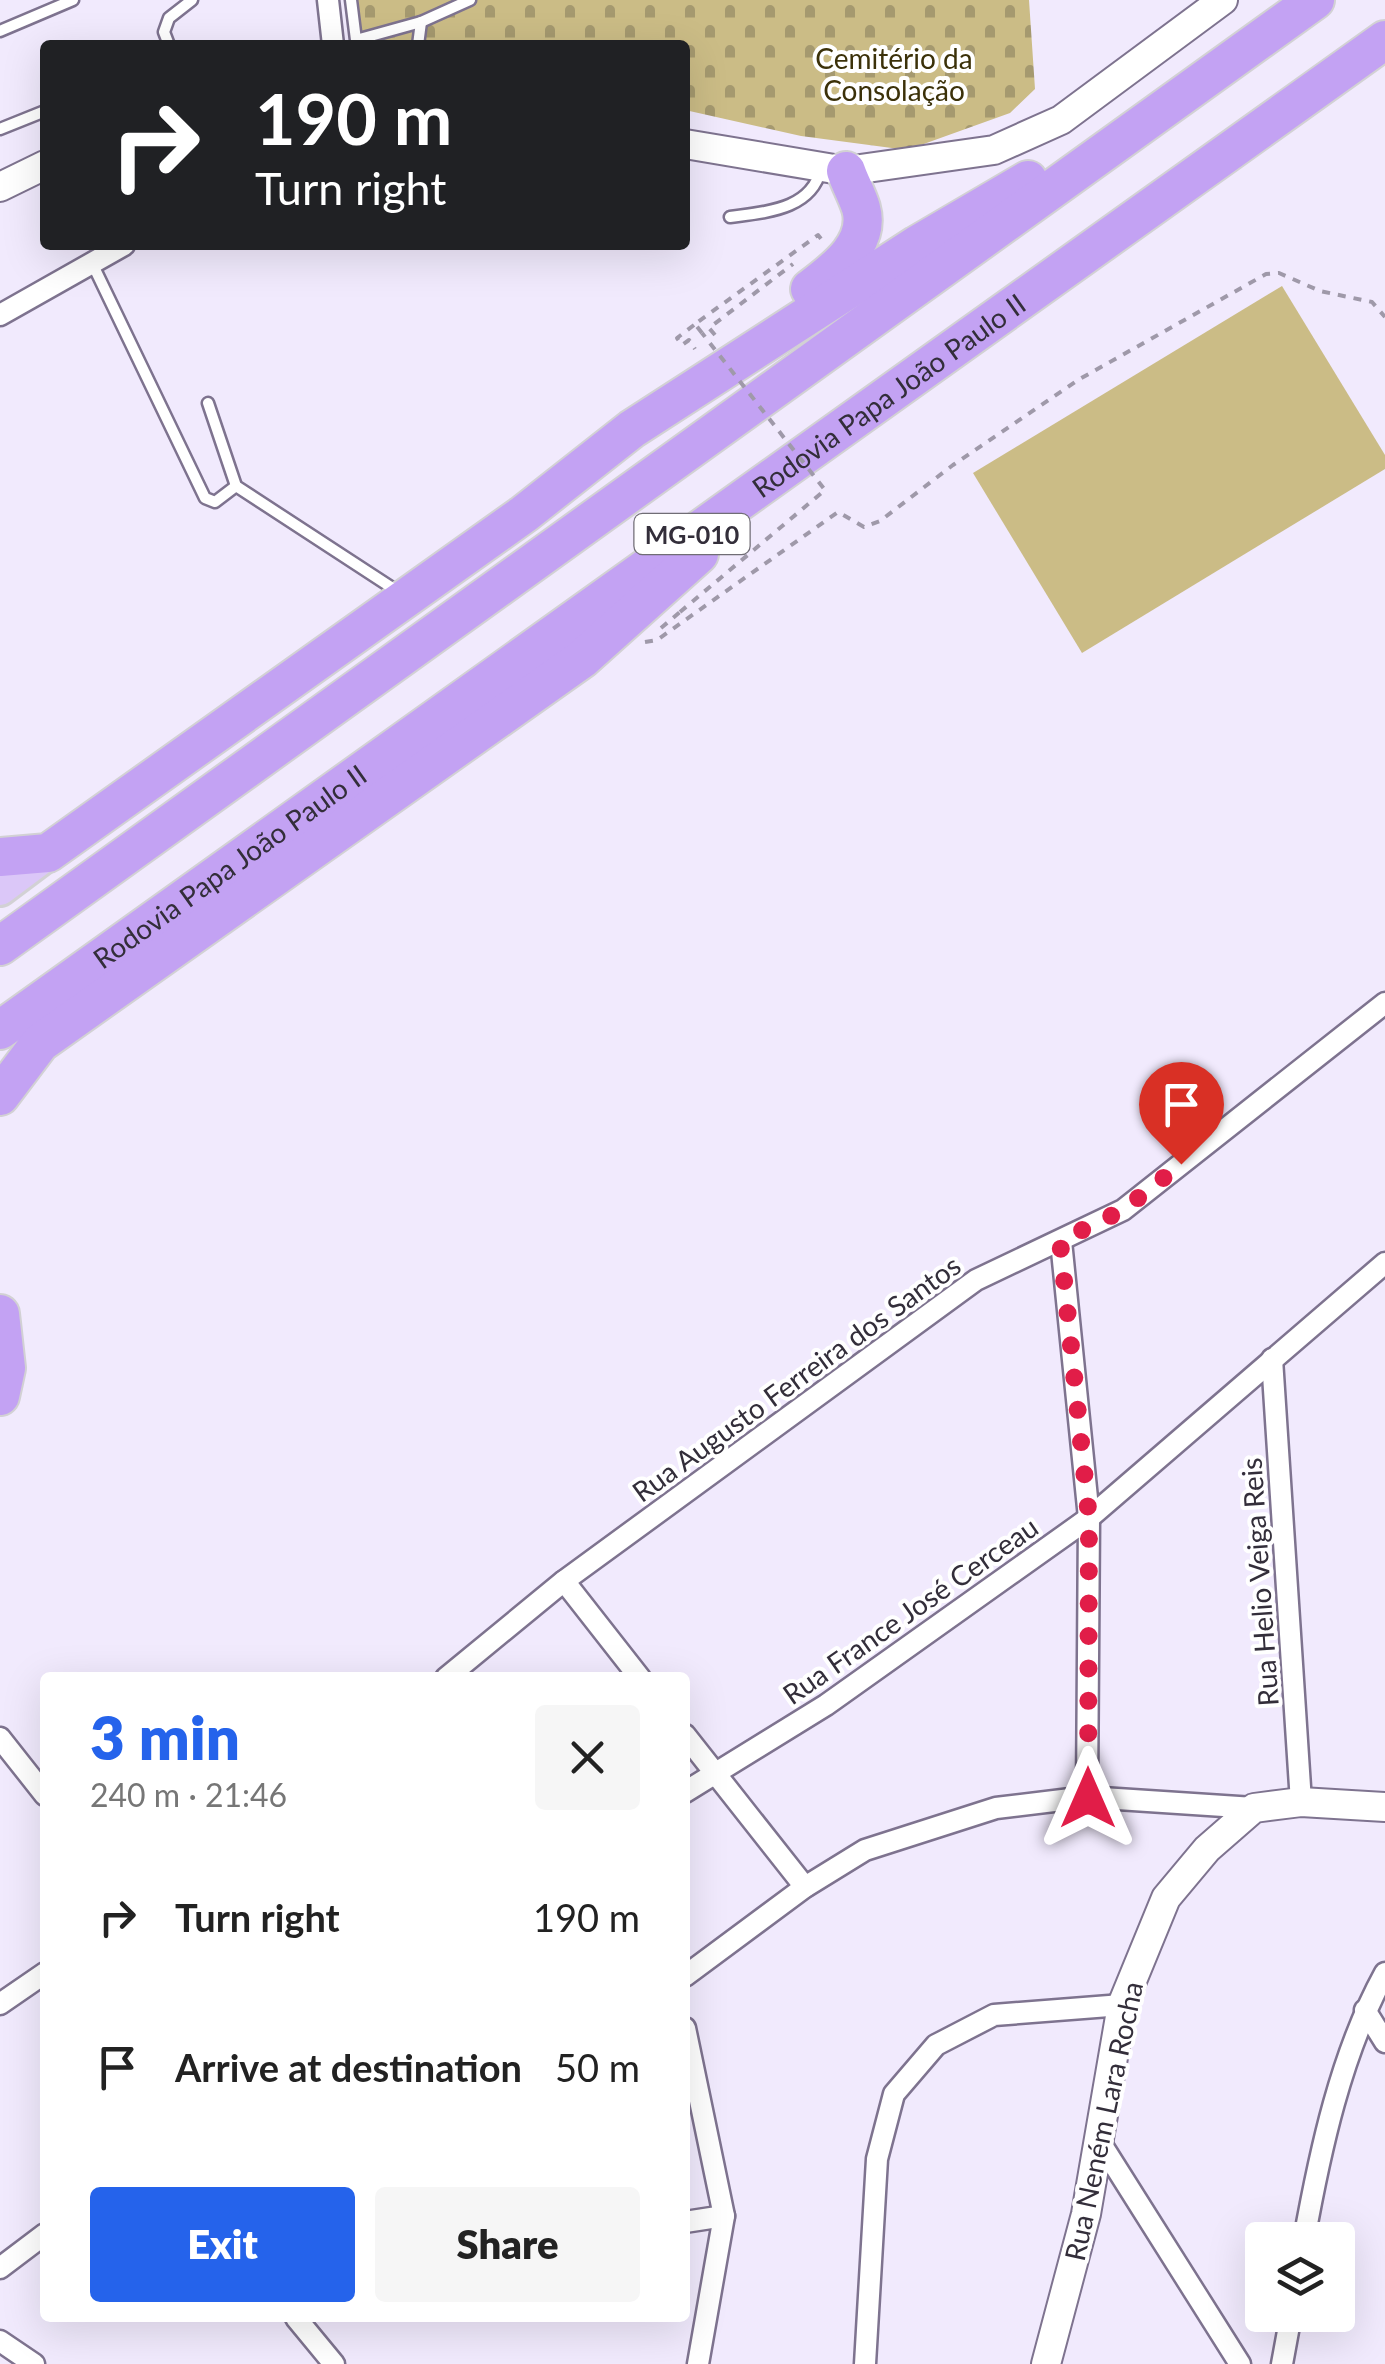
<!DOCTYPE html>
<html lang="en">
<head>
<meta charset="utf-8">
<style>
	body { margin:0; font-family:Lato,sans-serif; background:#f6f6f6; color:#222; height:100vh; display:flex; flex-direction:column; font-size:38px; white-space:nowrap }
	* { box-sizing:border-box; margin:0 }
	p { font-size:32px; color:#767676 }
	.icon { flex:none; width:55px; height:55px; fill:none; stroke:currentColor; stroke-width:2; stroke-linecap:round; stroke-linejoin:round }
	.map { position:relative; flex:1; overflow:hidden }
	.side { position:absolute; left:40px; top:1672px; width:650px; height:650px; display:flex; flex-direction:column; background:#fff; border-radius:10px; box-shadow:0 10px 40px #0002 }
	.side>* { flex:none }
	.top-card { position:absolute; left:40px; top:40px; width:650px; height:210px; border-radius:10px; box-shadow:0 10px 40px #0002; background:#202124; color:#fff; overflow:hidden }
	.fabs { position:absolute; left:1245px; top:2222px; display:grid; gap:20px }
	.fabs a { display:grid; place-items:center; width:110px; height:110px; border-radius:10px; background:#fff; box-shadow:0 10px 40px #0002; font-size:50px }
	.pin { position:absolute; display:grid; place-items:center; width:85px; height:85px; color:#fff; margin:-102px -42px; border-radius:50% 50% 50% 0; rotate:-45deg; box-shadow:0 0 10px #0007 }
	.pin .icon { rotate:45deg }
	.me { position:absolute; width:110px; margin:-55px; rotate:0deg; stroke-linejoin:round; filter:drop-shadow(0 0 8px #0008) }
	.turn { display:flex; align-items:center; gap:35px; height:210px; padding:0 50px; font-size:45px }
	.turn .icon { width:130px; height:130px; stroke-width:2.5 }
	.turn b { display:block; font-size:70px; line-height:85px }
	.round { display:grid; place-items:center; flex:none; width:105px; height:105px; border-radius:10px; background:#f6f6f6 }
	.overview { display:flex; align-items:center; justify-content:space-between; height:170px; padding:0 50px }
	h1 { font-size:60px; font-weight:800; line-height:75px; color:#2563eb }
	.button { display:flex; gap:20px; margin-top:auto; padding:20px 50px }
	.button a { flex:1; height:115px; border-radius:10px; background:#2563eb; color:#fff; font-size:40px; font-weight:800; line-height:115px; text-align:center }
	.button a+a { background:#f6f6f6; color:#222 }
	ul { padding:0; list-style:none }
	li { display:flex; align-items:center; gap:30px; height:150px; padding:0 50px }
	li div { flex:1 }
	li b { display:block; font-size:38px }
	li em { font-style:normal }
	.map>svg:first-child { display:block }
	.cemetery { fill:url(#cemetery-stones) }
	.pitch { fill:#cbbc86 }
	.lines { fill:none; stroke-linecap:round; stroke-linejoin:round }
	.lane-casing { stroke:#7e738f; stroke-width:15 }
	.street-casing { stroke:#7e738f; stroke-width:25 }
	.secondary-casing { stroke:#7e738f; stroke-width:32 }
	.primary-casing { stroke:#d2d1d4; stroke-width:38 }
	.highway-casing { stroke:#d2d1d4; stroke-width:42 }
	.path { stroke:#9f99a9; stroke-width:4; stroke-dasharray:8 8; stroke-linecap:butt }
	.lane { stroke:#fff; stroke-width:10 }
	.street { stroke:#fff; stroke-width:20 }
	.secondary { stroke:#fff; stroke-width:28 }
	.primary { stroke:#dbc7f8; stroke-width:32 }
	.highway { stroke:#c3a2f3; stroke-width:38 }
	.path-bridge { stroke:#9f99a9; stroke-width:4; stroke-dasharray:8 8; stroke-linecap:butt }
	.route { stroke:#e11d48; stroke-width:18; stroke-dasharray:0 32.4 }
	.labels { text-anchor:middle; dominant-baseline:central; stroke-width:8; stroke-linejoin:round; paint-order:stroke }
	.shield { fill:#fff; stroke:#706d75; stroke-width:2.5 }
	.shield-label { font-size:25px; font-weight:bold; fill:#332e3a }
	.park-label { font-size:28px; fill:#3b3109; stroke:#fff }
	.street-label { font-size:28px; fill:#332e3a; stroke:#fff }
</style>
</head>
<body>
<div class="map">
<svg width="1385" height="2364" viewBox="0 0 1385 2364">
	<defs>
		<pattern id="cemetery-stones" width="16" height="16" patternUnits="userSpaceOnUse" patternTransform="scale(2.5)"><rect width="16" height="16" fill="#cbbc86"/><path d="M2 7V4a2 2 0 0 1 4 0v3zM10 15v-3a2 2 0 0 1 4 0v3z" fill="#a5996f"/></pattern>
	</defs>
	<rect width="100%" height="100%" fill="#f1eafd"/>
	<path class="cemetery" d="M350,0H1029L1035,89L1010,113L907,150L801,136L685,110V45H392L354,37Z"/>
	<path class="pitch" d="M1282,286L1385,455V469L1082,653L973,473Z"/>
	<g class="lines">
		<defs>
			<g id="lane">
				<path d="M351,0L356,40L421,22L470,0"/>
				<path d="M0,31L73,0"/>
				<path d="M169,45L164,32L169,18L192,0"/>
				<path d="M418,45L421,22"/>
				<path d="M0,129L45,111"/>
				<path d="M730,217C766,212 811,210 821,169"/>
				<path d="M92,263L205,498L215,502L236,486"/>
				<path d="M208,403L236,486L400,593"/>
			</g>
			<g id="street">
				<path d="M328,0L333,45"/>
				<path d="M0,315L124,245"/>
				<path d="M1061,1241L1089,1518L1087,1797"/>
				<path d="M1272,1359L1301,1802"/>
				<path d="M564,1581L640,1678"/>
				<path d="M446,1678L564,1581L976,1280L1123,1210L1385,1003"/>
				<path d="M685,1735L805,1887"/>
				<path d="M0,1738L45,1795"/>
				<path d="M685,1792L826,1705L1089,1518L1385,1263"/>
				<path d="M685,1976L805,1887L865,1850L996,1808L1087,1797L1254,1808"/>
				<path d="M0,2004L45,1973"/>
				<path d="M1365,2010L1385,2042"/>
				<path d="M685,2028L724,2216L698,2364"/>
				<path d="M1098,2139L1240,2364"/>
				<path d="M685,2222L724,2216"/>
				<path d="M1304,2240C1320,2151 1341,2053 1385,1973"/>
				<path d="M0,2268L45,2234"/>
				<path d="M296,2318L334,2364"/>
				<path d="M0,2341L34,2364"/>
				<path d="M865,2364L877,2159L894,2094L936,2045L994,2015L1122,2005"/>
				<path d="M1282,2364L1291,2315"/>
			</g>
			<g id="secondary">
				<path d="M685,144L846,171L994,150L1061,120L1223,0"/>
				<path d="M0,187L45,165"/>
				<path d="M1046,2364L1086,2214L1122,2005L1166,1898L1207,1849L1254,1808L1301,1802L1385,1807"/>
			</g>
			<path id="primary" d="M0,889L48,853"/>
			<g id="highway">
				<path d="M810,289C835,270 871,244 861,208C857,195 850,183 846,171"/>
				<path d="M0,857L48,853L524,514L632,429L917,245L1028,180"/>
				<path d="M0,946L1315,0"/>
				<path id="s1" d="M0,1030L1385,40"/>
				<path d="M0,1096L40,1043L582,659L699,554"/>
				<path d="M0,1314L6,1368L0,1396"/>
			</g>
		</defs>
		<use href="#lane" class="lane-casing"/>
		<use href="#street" class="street-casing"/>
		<use href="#secondary" class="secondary-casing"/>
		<use href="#primary" class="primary-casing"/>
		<use href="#highway" class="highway-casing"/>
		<g class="path">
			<path d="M694,325L677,338L682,345L689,340L695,349"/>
			<path d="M702,333L695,324L818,235L822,240"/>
			<path d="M715,335L709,328L793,264"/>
			<path d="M661,628L680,612"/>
			<path d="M645,642L657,640L838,512L864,527L880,521L953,465L1078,380L1266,274L1279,273L1320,291L1372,302L1385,317"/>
		</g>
		<use href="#lane" class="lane"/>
		<use href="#street" class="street"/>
		<use href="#secondary" class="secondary"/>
		<use href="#primary" class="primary"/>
		<use href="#highway" class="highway"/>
		<path class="path-bridge" d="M680,612L825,490L702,333"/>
	</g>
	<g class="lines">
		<path class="route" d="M1088,1798L1089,1518L1060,1241L1123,1210L1181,1164"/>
	</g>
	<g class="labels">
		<rect class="shield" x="634.5" y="514" width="115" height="40" rx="8"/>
		<g class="shield-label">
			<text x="692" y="534">MG-010</text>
		</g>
		<g class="park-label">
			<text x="894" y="58">Cemitério da<tspan x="894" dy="32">Consolação</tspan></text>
		</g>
		<g class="street-label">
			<text stroke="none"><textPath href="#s1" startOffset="1092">Rodovia Papa João Paulo II</textPath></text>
			<text stroke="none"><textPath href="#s1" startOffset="282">Rodovia Papa João Paulo II</textPath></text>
			<text transform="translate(796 1378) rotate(-36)">Rua Augusto Ferreira dos Santos</text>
			<text transform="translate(1259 1582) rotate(-94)">Rua Helio Veiga Reis</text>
			<text transform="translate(910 1610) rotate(-35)">Rua France José Cerceau</text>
			<text transform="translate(1103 2121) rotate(-78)">Rua Neném Lara Rocha</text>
		</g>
	</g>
</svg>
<div class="fabs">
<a><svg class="icon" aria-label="layers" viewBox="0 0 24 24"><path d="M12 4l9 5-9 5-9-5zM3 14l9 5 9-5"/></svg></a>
</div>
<div class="pin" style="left:1181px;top:1164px;background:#d93025"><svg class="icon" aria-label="arrive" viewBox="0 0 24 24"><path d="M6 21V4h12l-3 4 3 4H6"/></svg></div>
<svg class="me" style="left:1088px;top:1798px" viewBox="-20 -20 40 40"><path d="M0-17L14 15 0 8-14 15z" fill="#e11d48" stroke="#fff" stroke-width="4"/></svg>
<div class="top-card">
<div class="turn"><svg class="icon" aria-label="right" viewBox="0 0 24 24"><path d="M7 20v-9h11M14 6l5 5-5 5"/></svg><div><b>190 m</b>Turn right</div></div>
</div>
<section class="side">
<div class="overview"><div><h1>3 min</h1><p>240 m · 21:46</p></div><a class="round"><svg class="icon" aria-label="close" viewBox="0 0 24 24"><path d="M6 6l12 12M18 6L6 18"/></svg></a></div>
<ul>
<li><svg class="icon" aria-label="right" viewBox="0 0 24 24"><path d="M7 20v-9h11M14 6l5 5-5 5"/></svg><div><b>Turn right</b></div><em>190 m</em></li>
<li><svg class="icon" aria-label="arrive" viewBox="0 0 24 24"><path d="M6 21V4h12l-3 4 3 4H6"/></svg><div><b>Arrive at destination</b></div><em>50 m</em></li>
</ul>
<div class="button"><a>Exit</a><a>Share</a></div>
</section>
</div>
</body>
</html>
